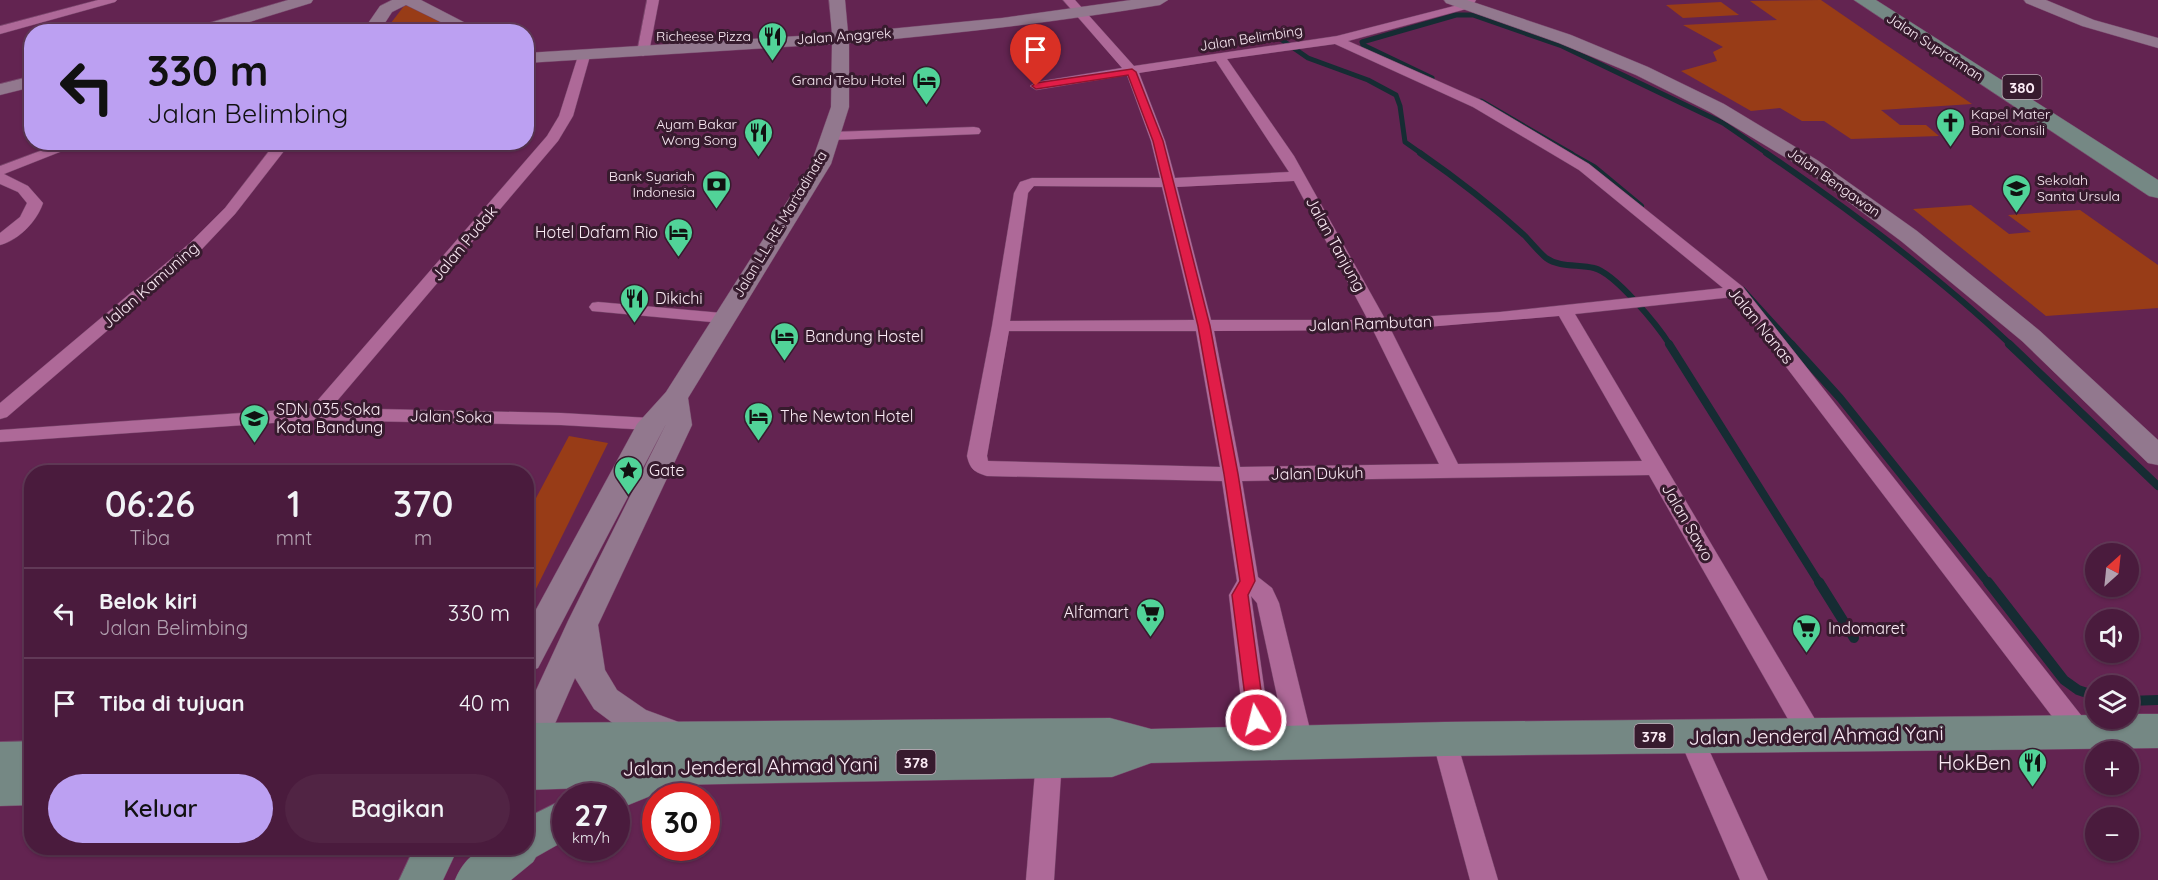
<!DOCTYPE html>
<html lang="id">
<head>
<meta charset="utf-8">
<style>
	body { margin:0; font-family:Quicksand,sans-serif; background:#512444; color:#f1f3f6; height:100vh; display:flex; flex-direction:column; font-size:22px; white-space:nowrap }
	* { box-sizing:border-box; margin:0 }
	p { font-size:20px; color:#b2a1b0 }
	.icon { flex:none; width:33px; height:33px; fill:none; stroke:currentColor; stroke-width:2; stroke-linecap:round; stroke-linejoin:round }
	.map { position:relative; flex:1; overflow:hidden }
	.panel { position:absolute; left:24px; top:465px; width:510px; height:390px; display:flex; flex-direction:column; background:#4a1b3d; border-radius:24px; box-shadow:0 2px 4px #0004,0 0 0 2px #613957 }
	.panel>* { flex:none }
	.top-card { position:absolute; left:24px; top:24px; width:510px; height:126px; border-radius:24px; box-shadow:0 2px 4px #0004,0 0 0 2px #613957; background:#bca0f2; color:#111; overflow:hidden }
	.needle { width:39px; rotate:27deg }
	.buttons { position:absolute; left:2085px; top:543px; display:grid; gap:12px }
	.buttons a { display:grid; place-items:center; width:54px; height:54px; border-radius:50%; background:#4a1b3d; box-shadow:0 2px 4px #0004,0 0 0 2px #613957; font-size:30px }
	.speed { position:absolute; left:552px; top:783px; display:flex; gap:12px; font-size:30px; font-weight:700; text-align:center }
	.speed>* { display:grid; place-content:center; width:78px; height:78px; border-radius:50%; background:#4a1b3d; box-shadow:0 2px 4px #0004,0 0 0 2px #613957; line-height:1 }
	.speed small { font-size:15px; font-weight:400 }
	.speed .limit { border:9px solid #d22; background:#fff; color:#111 }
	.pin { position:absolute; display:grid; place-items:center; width:51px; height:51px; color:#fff; margin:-62px -26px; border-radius:50% 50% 50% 0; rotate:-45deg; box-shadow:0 0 6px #0007 }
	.pin .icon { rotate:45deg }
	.me { position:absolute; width:66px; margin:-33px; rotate:352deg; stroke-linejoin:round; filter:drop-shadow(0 0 4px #0008) }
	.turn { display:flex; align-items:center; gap:21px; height:126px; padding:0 24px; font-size:27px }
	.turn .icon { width:78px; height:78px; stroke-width:2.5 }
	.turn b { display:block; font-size:42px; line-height:51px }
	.eta { display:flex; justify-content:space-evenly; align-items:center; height:102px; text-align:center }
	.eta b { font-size:36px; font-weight:600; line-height:42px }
	.cta { display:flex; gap:12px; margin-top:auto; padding:12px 24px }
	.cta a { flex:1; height:69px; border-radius:36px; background:#bca0f2; color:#111; font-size:24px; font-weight:600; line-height:69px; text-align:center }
	.cta a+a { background:#512444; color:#f1f3f6 }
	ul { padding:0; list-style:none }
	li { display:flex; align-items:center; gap:18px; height:90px; padding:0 24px; border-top:2px solid #613957 }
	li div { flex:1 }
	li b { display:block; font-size:22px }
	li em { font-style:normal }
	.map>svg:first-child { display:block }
	.green { fill:#983c17 }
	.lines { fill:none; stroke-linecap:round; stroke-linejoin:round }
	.stream-far3 { stroke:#162c33; stroke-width:5 }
	.stream-far2 { stroke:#162c33; stroke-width:6 }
	.stream-far1 { stroke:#162c33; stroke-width:8 }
	.stream { stroke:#162c33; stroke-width:10 }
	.street-casing { stroke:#78466b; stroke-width:1 }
	.secondary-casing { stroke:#78466b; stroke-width:1 }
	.primary-casing { stroke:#78466b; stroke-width:1 }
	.street { fill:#ae6998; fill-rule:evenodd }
	.secondary { fill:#92788e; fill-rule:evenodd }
	.primary { fill:#758884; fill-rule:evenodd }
	.route { fill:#e11d48; stroke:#92132f; stroke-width:1.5 }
	.labels { text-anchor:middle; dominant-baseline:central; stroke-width:6; stroke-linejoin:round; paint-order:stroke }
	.far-poi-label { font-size:14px; fill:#fbebf5; stroke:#371b2e; text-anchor:end }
	.far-street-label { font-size:14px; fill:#fbebf5; stroke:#371b2e }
	.shield { fill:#371b2e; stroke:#c0adb9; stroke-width:1.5 }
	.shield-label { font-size:15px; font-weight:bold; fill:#fbebf5 }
	.poi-label { font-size:16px; fill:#fbebf5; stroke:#371b2e; text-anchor:start }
	.street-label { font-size:16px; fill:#fbebf5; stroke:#371b2e }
	.near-street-label { font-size:20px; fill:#fbebf5; stroke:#371b2e }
	.near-poi-label { font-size:20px; fill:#fbebf5; stroke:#371b2e; text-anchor:end }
</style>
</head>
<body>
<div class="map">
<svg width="2158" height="880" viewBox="0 0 2158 880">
	<rect width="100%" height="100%" fill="#632451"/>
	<g class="green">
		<path d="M1821,0L1972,104L1881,110L1900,125H1926L1939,136L1851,139L1824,121H1802L1780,108L1751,111L1681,71L1717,61L1713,52L1723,47L1683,25L1777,20L1750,1Z"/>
		<path d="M1721,2L1739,15L1683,18L1666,5Z"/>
		<path d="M411,5L462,32H384L404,6Z"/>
		<path d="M1971,205L2009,234L2031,232L2008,215L2080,210L2158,265V308L2046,316L1913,209Z"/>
		<path d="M569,436L608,443L527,607V515Z"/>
	</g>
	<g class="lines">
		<g class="stream-far3">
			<path d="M1282,40L1308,58L1368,80L1396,95L1400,106L1405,142L1422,154"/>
			<path d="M1432,78L1363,45L1362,42L1456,15H1473L1562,46L1723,123L1768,154"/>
			<path d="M1481,101L1572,154"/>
		</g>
		<g class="stream-far2">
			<path d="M1420,153C1456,178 1491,205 1524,235C1531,242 1538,251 1546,258C1560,268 1579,264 1594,268C1615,273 1658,326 1670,345"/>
			<path d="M1569,153L1594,167L1641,206"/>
			<path d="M1766,153C1851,211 1936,274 2011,345"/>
			<path d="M1743,290L1793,345"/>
		</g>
		<g class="stream-far1">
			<path d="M1669,344L1820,584"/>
			<path d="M1791,344L1840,398L1989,584"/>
			<path d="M2009,344L2158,486"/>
		</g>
		<g class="stream">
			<path d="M1819,582L1854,638"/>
			<path d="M1988,582L2064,680L2078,690L2096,696"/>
			<path d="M2128,701L2158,700"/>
		</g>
		<defs>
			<g id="street">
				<path d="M98,0H117L115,2L0,34V26Z"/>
				<path d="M647,0H659L649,52L643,56L637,52Z"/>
				<path d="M1063,0H1075L1134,66L1337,36L1458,5L1464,0H1476L1472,7L1466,9L1348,41L1483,101L1589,164L1743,287L2088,724L2091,732L2088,740L2079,743L2070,740L1733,297L1575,314L1819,726L1822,734L1819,742L1810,745L1801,742L1649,475L1242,481L1258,577L1272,588L1279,603L1313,742L1309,750L1300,753L1291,750L1287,742L1257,603L1251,596L1272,743L1268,751L1259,754L1250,751L1246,743L1229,595L1237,581L1222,481L987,476C974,472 970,469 967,456L992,326L1014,193L1020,182L1032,178H1160L1151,141L1127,75L1036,90L1030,86L1036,82L1122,68ZM1335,44L1473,107L1579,170L1723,288L1500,312L1385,319L1294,156L1227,59ZM1216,61L1289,172L1175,178L1165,141L1139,73ZM1294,181L1368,320H1211L1177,187ZM1034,186L1162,187L1194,320L1010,321L1028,193ZM1559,316L1642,461L1458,464L1391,330ZM1373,330L1439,464L1240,467L1214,331ZM1009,331H1196L1220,467L988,461L987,456Z"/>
				<path d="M584,52L590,56L573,116L558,141L331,408L561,413L650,418L657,420L660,424L657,428L650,430L561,425L316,420L0,442V430L311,408L547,136L559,116L578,56Z"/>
				<path d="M974,127L979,128L981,131L979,134L832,140L825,136L832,132Z"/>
				<path d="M64,142H85L4,174L28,186L43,203C37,221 19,240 0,245V233L20,217L27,203L18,192L0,184V166Z"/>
				<path d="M276,142H291L235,214L202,249L7,417L0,419V403L190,243L225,208Z"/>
				<path d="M598,302L722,313L728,314L731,318L728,322L722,323L592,311L589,307L592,303Z"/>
				<path d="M1690,725L1699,728L1768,880H1740L1678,736L1681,728Z"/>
				<path d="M1444,728L1453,731L1456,739L1498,880H1470L1432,739L1435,731Z"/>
				<path d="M1049,749L1058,752L1062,760L1054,880H1026L1036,760L1040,752Z"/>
			</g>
			<g id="secondary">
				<path d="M288,0H313L311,3L217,32H190L192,28Z"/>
				<path d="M392,0H421L483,32H461L406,5L392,12L379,32H362L380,6Z"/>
				<path d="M829,0H845L848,33L1002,18L1131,0H1168L1160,5C1057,22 953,34 849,43V107L831,164L688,398L692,425L598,625L605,670L617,690L646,710L684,724L689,734L684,744L672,749L622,730L594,709L575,678L543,751L531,755L526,753V712L568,621L666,424L538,668L526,672V628L637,424L666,392L811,164L831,107L832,44L526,63V53L832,34Z"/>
				<path d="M1444,0H1467L1571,35L1648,67L1724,104L1817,160L1917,231L2040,331L2158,440V465L2148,463L2022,341L1901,241L1803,168L1710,112L1636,75L1559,43L1446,3Z"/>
				<path d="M2024,0H2046L2094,20L2158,38V48L2082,26L2026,3Z"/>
				<path d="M32,76V87L0,95V84Z"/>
			</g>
			<g id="primary">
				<path d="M1854,0H1876L2158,180V198L2149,196Z"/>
				<path d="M2128,714H2158V748L1444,756L1151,763L1112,777L671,785L670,788L616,810V796H583L587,788L526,790V723L1110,718L1151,729L1444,722L2096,715V718H2128Z"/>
				<path d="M32,741V805L0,806V742Z"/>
				<path d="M566,798V840L536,857L533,862L511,880H455C471,843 492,848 526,848V818Z"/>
				<path d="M414,848H458L443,880H399Z"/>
			</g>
		</defs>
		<use href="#street" class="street-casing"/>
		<use href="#secondary" class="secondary-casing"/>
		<use href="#primary" class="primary-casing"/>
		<use href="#street" class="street"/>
		<use href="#secondary" class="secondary"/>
		<use href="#primary" class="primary"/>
	</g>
	<path class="route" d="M1132,69L1136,72L1163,141L1210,326L1238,474L1255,581L1248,595L1265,720L1262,725L1256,727L1250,725L1248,720L1232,595L1240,581L1224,474L1198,326L1153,141L1128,75L1036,89L1032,86L1036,83Z"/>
	<defs>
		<symbol id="restaurant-pin" viewBox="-11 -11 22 30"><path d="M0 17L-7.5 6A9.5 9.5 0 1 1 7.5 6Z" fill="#51d398" stroke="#371b2e"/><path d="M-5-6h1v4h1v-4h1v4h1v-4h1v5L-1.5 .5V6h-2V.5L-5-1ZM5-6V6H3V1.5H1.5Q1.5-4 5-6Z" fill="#111"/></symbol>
		<symbol id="hotel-pin" viewBox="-11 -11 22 30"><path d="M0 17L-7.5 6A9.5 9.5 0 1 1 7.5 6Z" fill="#51d398" stroke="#371b2e"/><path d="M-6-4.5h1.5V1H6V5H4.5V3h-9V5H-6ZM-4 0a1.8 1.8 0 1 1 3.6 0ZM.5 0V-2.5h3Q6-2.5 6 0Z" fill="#111"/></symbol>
		<symbol id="church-pin" viewBox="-11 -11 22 30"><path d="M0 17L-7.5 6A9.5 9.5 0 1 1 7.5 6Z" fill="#51d398" stroke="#371b2e"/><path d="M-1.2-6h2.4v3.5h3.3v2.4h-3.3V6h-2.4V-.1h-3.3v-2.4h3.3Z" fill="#111"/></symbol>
		<symbol id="bank-pin" viewBox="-11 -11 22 30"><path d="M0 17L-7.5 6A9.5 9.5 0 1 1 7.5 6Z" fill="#51d398" stroke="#371b2e"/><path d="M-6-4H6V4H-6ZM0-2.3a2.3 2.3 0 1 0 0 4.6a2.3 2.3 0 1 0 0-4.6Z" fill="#111"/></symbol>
		<symbol id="school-pin" viewBox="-11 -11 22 30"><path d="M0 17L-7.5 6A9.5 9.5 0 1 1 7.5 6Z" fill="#51d398" stroke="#371b2e"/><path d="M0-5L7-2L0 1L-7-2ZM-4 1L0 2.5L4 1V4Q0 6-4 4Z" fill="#111"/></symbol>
		<symbol id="sight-pin" viewBox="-11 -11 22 30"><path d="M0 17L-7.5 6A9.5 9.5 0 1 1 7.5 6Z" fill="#51d398" stroke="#371b2e"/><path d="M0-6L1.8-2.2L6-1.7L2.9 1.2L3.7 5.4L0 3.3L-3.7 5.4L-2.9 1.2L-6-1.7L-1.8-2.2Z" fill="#111"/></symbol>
		<symbol id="supermarket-pin" viewBox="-11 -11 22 30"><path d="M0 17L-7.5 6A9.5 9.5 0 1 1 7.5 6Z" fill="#51d398" stroke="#371b2e"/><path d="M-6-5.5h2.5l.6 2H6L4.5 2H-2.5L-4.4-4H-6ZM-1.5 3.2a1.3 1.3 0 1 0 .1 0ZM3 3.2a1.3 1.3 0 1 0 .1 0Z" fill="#111"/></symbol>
	</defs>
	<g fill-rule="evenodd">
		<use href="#restaurant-pin" x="756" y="20" width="33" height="45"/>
		<use href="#hotel-pin" x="910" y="64" width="33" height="45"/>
		<use href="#church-pin" x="1934" y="106" width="33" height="45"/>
		<use href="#restaurant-pin" x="742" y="116" width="33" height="45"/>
		<use href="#bank-pin" x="700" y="168" width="33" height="45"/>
		<use href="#school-pin" x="2000" y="172" width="33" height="45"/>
		<use href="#hotel-pin" x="662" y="216" width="33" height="45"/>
		<use href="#restaurant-pin" x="618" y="282" width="33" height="45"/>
		<use href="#hotel-pin" x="768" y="320" width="33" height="45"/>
		<use href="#hotel-pin" x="742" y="400" width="33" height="45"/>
		<use href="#school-pin" x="238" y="402" width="33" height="45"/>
		<use href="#sight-pin" x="612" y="454" width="33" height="45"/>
		<use href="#supermarket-pin" x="1134" y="596" width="33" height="45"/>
		<use href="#supermarket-pin" x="1790" y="612" width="33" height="45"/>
		<use href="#restaurant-pin" x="2016" y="746" width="33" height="45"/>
	</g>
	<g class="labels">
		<g class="far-poi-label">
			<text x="751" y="36">Richeese Pizza</text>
			<text x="905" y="80">Grand Tebu Hotel</text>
			<text x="1971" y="114" text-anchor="start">Kapel Mater<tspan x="1971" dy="16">Boni Consili</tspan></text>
			<text x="737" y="124">Ayam Bakar<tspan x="737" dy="16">Wong Song</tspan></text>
			<text x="695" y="176">Bank Syariah<tspan x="695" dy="16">Indonesia</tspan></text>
			<text x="2037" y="180" text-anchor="start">Sekolah<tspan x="2037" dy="16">Santa Ursula</tspan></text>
		</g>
		<g class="far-street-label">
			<text transform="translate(844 36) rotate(-4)">Jalan Anggrek</text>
			<text transform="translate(1251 38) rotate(-9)">Jalan Belimbing</text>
			<text transform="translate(1935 47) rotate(33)">Jalan Supratman</text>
			<text transform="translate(1834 182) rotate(35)">Jalan Bengawan</text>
			<text transform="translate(780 224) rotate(-59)">Jalan L.L. RE. Martadinata</text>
		</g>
		<g class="shield">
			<rect x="2002.5" y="75" width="39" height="24" rx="4.5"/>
			<rect x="1634.5" y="724" width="39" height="24" rx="4.5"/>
			<rect x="896.5" y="750" width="39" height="24" rx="4.5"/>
		</g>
		<g class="shield-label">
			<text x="2022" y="87">380</text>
			<text x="1654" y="736">378</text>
			<text x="916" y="762">378</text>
		</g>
		<g class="poi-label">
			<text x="658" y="232" text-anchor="end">Hotel Dafam Rio</text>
			<text x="655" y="298">Dikichi</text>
			<text x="805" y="336">Bandung Hostel</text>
			<text x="276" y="409">SDN 035 Soka<tspan x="276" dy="18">Kota Bandung</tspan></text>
			<text x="780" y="416">The Newton Hotel</text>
			<text x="649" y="470">Gate</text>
			<text x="1129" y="612" text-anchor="end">Alfamart</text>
			<text x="1828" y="628">Indomaret</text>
		</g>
		<g class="street-label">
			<text transform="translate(464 243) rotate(-50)">Jalan Pudak</text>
			<text transform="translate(1336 244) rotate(61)">Jalan Tanjung</text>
			<text transform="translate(150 285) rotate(-41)">Jalan Kamuning</text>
			<text transform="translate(1370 323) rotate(-2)">Jalan Rambutan</text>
			<text transform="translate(1761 325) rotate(51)">Jalan Nanas</text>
			<text transform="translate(451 416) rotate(1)">Jalan Soka</text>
			<text transform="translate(1317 473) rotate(-1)">Jalan Dukuh</text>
			<text transform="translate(1688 522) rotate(60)">Jalan Sawo</text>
		</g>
		<g class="near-street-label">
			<text transform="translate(1816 735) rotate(-1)">Jalan Jenderal Ahmad Yani</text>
			<text transform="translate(750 766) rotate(-1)">Jalan Jenderal Ahmad Yani</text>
		</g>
		<g class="near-poi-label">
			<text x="2011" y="762">HokBen</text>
		</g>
	</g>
</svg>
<div class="buttons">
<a><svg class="needle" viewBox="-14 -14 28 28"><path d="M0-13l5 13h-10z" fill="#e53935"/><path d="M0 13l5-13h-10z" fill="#b2a1b0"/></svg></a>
<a><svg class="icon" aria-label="sound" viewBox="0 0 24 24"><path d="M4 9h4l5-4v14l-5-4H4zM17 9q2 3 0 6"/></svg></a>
<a><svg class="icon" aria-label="layers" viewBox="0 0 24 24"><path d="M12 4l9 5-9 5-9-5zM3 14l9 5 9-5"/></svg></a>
<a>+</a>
<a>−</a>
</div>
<div class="speed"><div>27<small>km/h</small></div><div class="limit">30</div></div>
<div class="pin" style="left:1036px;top:86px;background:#d93025"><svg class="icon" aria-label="arrive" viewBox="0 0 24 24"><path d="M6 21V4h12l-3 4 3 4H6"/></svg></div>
<svg class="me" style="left:1256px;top:720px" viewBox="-20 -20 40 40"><circle r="17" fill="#e11d48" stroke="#fff" stroke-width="3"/><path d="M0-11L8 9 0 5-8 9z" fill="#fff"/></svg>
<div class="top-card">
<div class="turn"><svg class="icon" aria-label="left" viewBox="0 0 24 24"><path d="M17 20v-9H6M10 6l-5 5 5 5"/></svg><div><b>330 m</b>Jalan Belimbing</div></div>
</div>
<section class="panel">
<div class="eta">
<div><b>06:26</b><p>Tiba</p></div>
<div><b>1</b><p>mnt</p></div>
<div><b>370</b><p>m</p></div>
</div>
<ul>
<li><svg class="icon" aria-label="left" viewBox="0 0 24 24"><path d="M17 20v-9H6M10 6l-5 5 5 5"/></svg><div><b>Belok kiri</b><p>Jalan Belimbing</p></div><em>330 m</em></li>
<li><svg class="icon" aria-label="arrive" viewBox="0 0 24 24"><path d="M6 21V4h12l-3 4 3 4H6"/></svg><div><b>Tiba di tujuan</b></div><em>40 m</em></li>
</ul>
<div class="cta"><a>Keluar</a><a>Bagikan</a></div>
</section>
</div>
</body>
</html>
